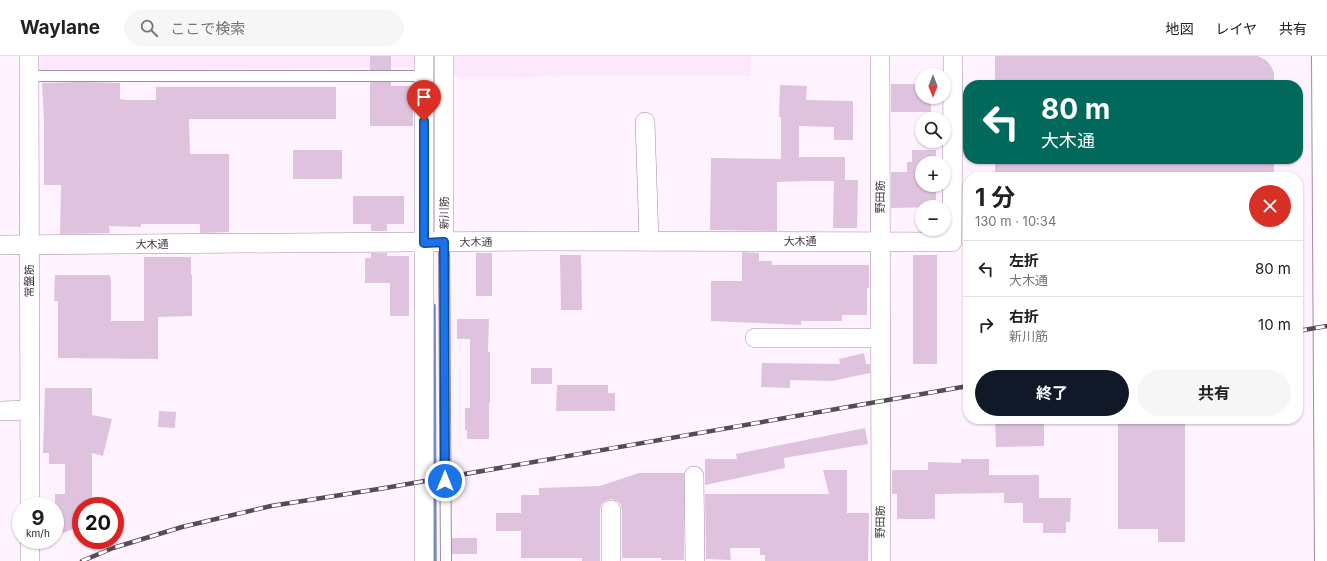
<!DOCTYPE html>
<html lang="ja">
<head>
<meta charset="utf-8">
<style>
	body { margin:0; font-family:Inter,"Noto Sans JP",sans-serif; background:#f6f6f6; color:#202124; height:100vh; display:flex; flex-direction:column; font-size:15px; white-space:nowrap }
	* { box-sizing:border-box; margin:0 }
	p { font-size:13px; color:#757577 }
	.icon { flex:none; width:22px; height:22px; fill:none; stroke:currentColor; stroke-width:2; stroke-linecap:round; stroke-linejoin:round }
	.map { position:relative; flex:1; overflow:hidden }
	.sheet { position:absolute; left:963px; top:116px; width:340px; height:252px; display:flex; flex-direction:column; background:#fff; border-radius:16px; box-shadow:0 1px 3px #0004 }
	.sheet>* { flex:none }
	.top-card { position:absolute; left:963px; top:24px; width:340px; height:84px; border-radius:16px; box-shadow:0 1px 3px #0004; background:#00695c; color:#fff; overflow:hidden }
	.needle { width:26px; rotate:180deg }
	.buttons { position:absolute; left:915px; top:12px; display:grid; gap:8px }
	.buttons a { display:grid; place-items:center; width:36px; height:36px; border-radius:50%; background:#fff; box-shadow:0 1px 3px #0004; font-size:20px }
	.speed { position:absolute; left:12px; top:441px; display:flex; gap:8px; font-size:20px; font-weight:700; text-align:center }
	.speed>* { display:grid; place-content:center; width:52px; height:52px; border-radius:50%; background:#fff; box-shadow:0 1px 3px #0004; line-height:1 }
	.speed small { font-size:10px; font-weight:400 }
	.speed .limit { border:6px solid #d22; background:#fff; color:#111 }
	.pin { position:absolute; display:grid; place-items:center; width:34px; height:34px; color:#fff; margin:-41px -17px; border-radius:50% 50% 50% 0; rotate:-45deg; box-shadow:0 0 4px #0007 }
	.pin .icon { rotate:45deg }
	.me { position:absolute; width:44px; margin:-22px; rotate:0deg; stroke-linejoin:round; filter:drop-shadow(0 0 3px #0008) }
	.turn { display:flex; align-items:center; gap:14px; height:84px; padding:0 12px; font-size:18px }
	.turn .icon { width:52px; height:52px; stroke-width:2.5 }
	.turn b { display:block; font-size:28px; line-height:34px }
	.round { display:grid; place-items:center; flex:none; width:42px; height:42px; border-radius:21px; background:#f6f6f6 }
	.summary { display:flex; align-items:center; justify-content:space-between; height:68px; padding:0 12px }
	h1 { font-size:24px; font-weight:700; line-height:30px }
	.primary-button { display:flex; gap:8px; margin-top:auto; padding:8px 12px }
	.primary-button a { flex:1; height:46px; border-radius:24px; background:#111827; color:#fff; font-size:16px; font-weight:700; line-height:46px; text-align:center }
	.primary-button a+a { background:#f6f6f6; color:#202124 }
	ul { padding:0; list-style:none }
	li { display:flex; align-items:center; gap:12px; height:56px; padding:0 12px; border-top:1px solid #e0e0e0 }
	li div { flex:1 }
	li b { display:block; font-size:15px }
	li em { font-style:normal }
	header { display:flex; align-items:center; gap:24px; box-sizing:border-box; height:56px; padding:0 20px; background:#fff; border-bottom:1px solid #e0e0e0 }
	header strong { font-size:19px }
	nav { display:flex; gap:22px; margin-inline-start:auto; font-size:14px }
	.search { width:280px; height:36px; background:#f6f6f6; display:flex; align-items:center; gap:10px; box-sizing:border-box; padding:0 14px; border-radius:22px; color:#757577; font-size:15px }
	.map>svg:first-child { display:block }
	.built { fill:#fce8fc }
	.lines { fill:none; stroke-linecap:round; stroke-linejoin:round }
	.stream { stroke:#768eb6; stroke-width:5.5 }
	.building { fill:#dec2de }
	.lane-casing { stroke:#a389a3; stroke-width:12 }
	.street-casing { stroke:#a389a3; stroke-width:20 }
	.secondary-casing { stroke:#a389a3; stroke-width:24 }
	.lane { stroke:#fff; stroke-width:10 }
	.street { stroke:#fff; stroke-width:19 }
	.secondary { stroke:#fff; stroke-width:22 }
	.rail-casing { stroke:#564b56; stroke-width:4.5 }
	.rail { stroke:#fff; stroke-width:3; stroke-dasharray:9; stroke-linecap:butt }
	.route-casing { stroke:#114b97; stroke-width:10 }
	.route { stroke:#1a73e8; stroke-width:7 }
	.labels { text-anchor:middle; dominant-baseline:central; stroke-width:4; stroke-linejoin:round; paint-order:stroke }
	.street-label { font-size:11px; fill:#423742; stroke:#fff }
</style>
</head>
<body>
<header>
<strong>Waylane</strong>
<div class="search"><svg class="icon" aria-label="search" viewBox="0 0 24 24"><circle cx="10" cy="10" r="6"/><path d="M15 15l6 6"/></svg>ここで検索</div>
<nav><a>地図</a><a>レイヤ</a><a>共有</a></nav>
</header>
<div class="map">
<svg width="1327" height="505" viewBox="0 0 1327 505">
	<rect width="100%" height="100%" fill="#fff3ff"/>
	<g class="built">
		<path d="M35,0H419V11L35,15Z"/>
		<path d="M453,0H751V20L453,21Z"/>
	</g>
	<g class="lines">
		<g class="stream">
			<path d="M434,0L435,100"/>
			<path d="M433,172L435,126"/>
			<path d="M433,250L434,505"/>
		</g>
	</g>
	<g class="building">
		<rect x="370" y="0" width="21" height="14"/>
		<path d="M995,0H1258L1266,4L1271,10L1274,17V29H995Z"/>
		<path d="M82,26L120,27V43L126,44H156V31H336V63H189L190,98H229V176L200,177V168H141V171L109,170L110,177L60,178L61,129H44V65L42,27Z"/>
		<path d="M370,26H391V30H413V70H370Z"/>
		<path d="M891,28H922V41H931V56H891Z"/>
		<path d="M780,29L807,30L806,44L853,45V84H834V71L799,70V101H845V124H858L857,172H833L834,125H804L777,126V175L710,174L711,102L781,103V61H779Z"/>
		<rect x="293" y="94" width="49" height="29"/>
		<path d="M912,94H936V107H922V129H936V151L891,152V116H907V106H912Z"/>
		<rect x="995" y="103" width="279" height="18"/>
		<path d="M353,140H404V168H387V175H371V168H353Z"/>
		<path d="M742,196L759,197V205H772V209H869V232H867V259H842V265H801V269L711,265V225H742Z"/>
		<path d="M371,197H387V200H409V260H390V227H365V202H371Z"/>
		<rect x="476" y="197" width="16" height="43"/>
		<path d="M560,199H581L582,254H561Z"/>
		<rect x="913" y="199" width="24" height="109"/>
		<path d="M144,201H191V219H192V260L158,261V303L58,302V245H54L55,219H110V222H111V265H144Z"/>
		<path d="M457,263H489L488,296H490V347H489V383H467V374H465V352H470V283H457Z"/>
		<path d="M864,297L866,308H870V317L832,325L790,324V332L761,331L762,307L840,308L839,303Z"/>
		<rect x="531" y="312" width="21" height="16"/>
		<path d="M557,329H608V337H615V355H556Z"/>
		<path d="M45,332H92V359L112,363L103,400L92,397V450H81V470L55,480V438H65V408H49V397H43Z"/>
		<path d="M159,355L176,356L175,372L158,371Z"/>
		<path d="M995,363H1044V390L996,391Z"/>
		<path d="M1118,363H1185V486H1158V473H1118Z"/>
		<path d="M865,372L868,388L784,402L785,412L705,429V403H737L736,398Z"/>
		<path d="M961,403H989V419H1039V442H1071L1070,466H1066V477H1043V467H1023V447H1004V437L935,438V463H897V438H892V414H928V406L961,407Z"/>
		<path d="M823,414H847V457H869L868,505H765V499H760V492H730L731,504L706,503L705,438H829Z"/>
		<path d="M639,417H684V504H661V502H622V454L621,449L617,445L611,443L605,445L601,449L600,454V505H582V502H521V475H496V457H521V439H539V432L600,430Z"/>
		<rect x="452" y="482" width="25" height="16"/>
	</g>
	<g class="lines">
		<defs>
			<g id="lane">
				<path d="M29,20H424"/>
				<path d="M444,186L446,505"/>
			</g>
			<g id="street">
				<path d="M29,0L30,450"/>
				<path d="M424,0V505"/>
				<path d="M444,0V186"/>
				<path d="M880,0L881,505"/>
				<path d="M645,66L649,185"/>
				<path d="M0,189L544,185L952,186L953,0"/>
				<path d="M755,282H880"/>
				<path d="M0,355L29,354"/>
				<path d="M694,420L695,505"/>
				<path d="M611,454V505"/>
				<path d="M30,484V505"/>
			</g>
			<path id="secondary" d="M1323,0L1326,505"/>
		</defs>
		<use href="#lane" class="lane-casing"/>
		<use href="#street" class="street-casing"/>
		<use href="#secondary" class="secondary-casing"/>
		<use href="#lane" class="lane"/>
		<use href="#street" class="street"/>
		<use href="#secondary" class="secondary"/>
		<defs>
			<g id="rail">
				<path d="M1298,275L1327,270"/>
				<path d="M82,505L113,492L182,471L271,450L385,432L968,330"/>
			</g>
		</defs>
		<use href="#rail" class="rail-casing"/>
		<use href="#rail" class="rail"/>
	</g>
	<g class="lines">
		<defs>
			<path id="route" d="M424,65V187L444,186L445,425"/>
		</defs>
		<use href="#route" class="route-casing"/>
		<use href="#route" class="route"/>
	</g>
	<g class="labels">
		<g class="street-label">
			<text transform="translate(880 141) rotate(-90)">野田筋</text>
			<text transform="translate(444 157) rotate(-90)">新川筋</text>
			<text x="800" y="185">大木通</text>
			<text transform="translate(476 186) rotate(-1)">大木通</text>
			<text x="152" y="188">大木通</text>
			<text transform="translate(29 225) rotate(-90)">常盤筋</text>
			<text transform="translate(880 466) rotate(-90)">野田筋</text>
		</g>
	</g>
</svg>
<div class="buttons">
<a><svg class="needle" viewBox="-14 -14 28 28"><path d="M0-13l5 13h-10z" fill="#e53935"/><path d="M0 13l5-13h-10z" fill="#757577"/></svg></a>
<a><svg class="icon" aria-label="search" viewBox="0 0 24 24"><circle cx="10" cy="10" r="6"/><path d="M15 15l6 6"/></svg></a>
<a>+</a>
<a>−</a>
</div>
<div class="speed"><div>9<small>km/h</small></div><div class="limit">20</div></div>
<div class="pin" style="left:424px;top:65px;background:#d93025"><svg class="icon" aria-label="arrive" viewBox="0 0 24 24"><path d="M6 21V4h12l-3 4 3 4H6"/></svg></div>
<svg class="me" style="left:445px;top:425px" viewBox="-20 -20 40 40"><circle r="17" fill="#1a73e8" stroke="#fff" stroke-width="3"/><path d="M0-11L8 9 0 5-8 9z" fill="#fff"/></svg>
<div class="top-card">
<div class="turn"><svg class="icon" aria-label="left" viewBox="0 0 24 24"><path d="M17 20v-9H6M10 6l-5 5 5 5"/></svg><div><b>80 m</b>大木通</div></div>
</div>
<section class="sheet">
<div class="summary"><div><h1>1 分</h1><p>130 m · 10:34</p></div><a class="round" style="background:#d93025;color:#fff"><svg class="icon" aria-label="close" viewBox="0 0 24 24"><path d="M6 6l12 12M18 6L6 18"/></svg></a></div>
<ul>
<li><svg class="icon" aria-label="left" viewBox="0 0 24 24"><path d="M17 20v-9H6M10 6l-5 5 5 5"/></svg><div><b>左折</b><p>大木通</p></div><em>80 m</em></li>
<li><svg class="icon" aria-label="right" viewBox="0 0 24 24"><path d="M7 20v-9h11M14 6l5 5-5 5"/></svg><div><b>右折</b><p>新川筋</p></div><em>10 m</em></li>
</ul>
<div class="primary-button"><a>終了</a><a>共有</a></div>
</section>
</div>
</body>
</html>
